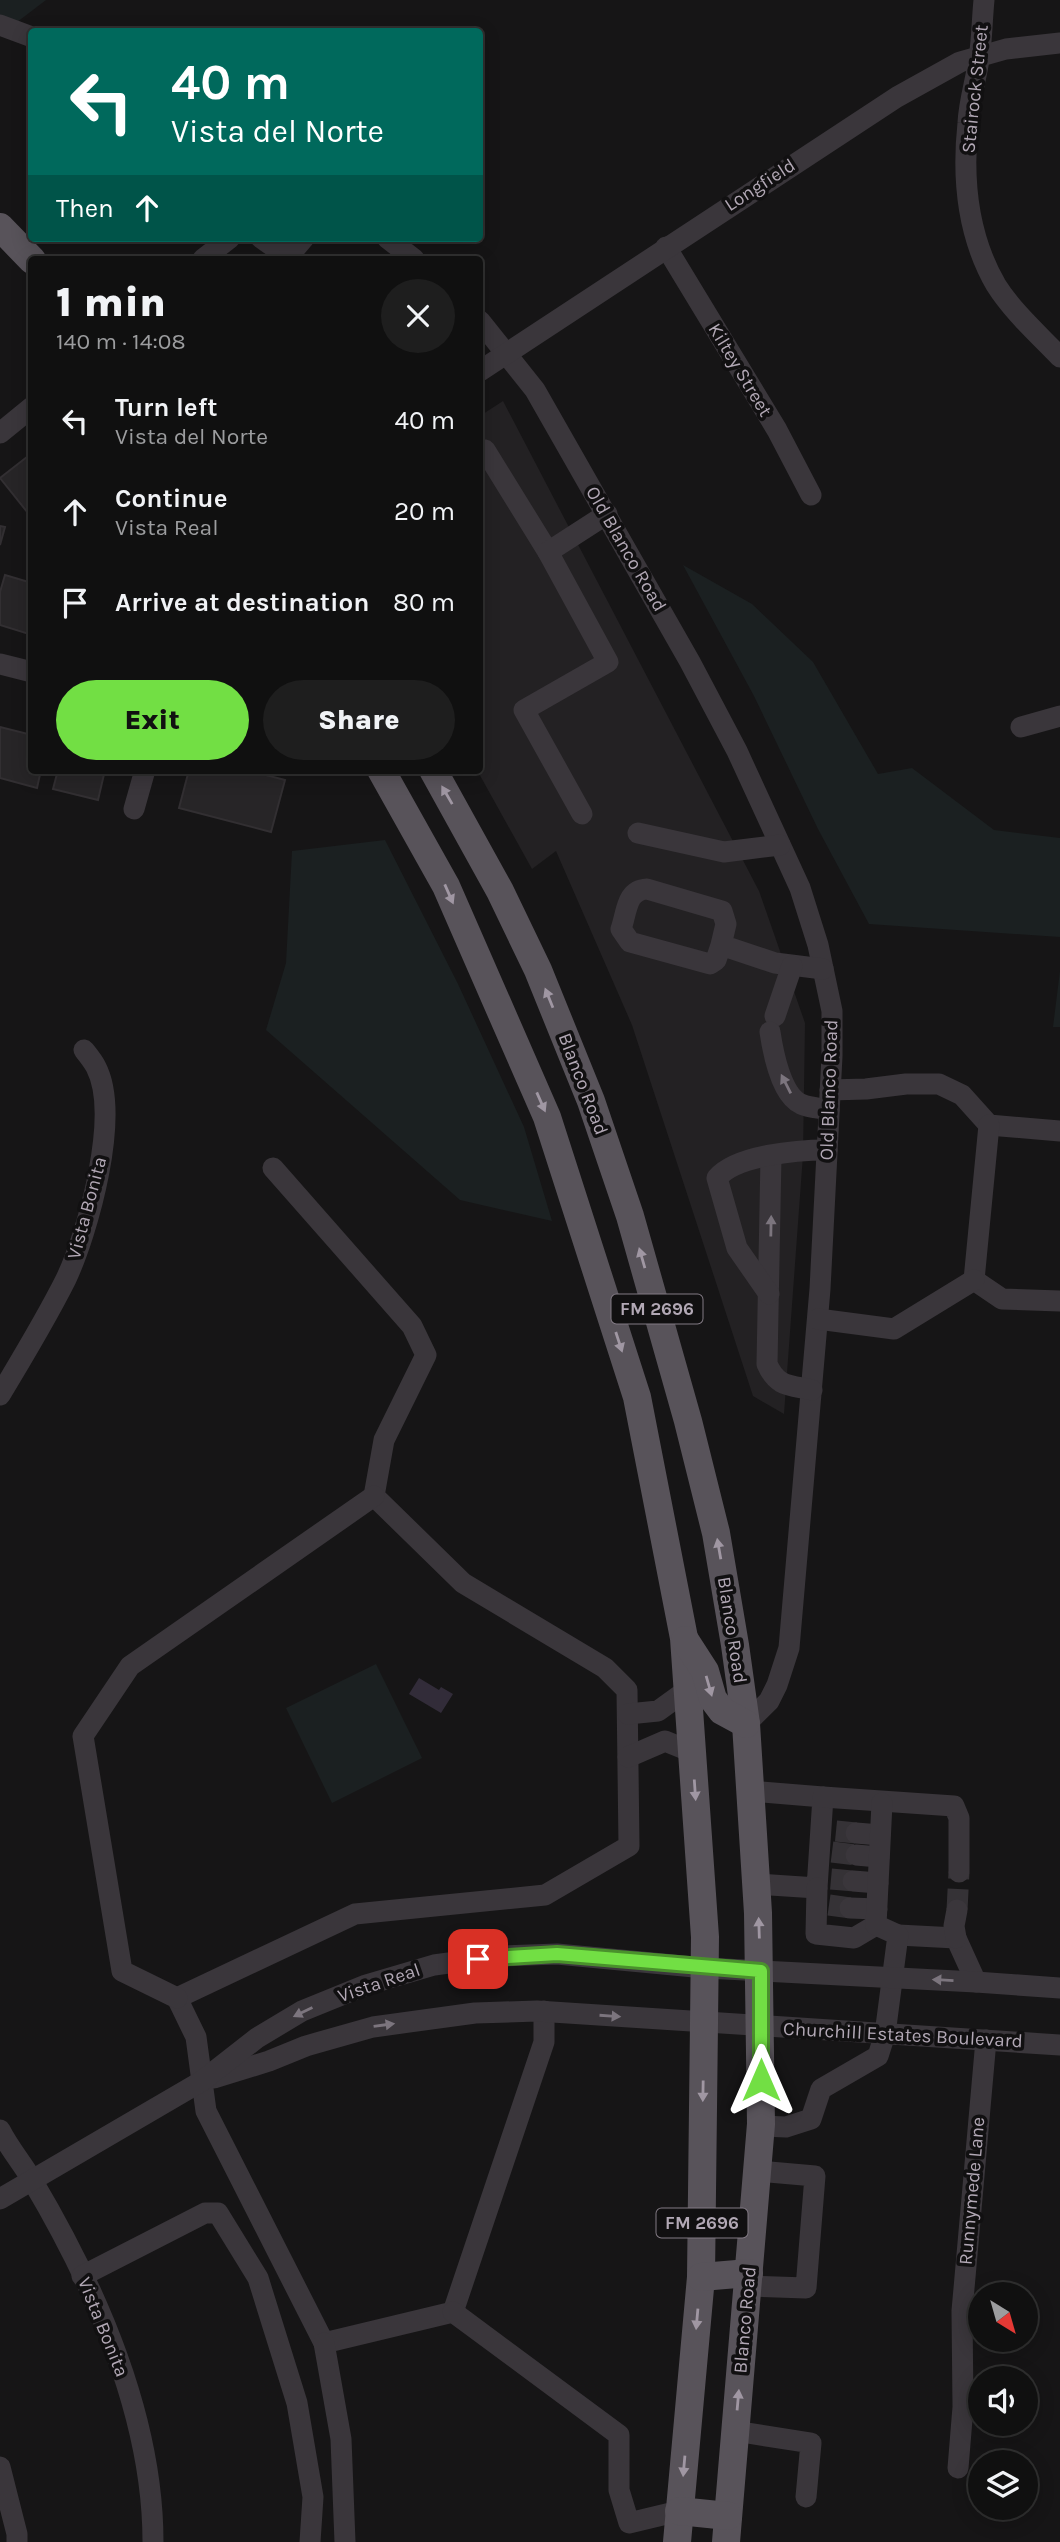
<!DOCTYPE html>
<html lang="en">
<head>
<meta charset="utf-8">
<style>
	body { margin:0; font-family:Karla,sans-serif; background:#1e1e1e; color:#f1f3f6; height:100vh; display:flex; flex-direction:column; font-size:26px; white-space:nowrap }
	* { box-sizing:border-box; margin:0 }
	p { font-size:23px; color:#9c9d9f }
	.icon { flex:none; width:38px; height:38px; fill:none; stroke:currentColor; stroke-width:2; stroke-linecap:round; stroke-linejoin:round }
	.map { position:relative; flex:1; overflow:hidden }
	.panel { position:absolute; left:28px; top:256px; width:455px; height:518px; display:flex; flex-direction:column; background:#101010; border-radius:7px; box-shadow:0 4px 18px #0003,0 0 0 2px #303030 }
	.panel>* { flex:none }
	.hud { position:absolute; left:28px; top:28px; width:455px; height:214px; border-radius:7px; box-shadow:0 4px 18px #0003,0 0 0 2px #303030; background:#00695c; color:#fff; overflow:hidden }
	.needle { width:46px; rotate:143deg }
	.controls { position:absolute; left:968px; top:2282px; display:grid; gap:14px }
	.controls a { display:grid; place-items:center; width:70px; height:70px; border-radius:50%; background:#101010; box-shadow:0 4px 18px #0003,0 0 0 2px #303030; font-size:35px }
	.pin { position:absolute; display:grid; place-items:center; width:60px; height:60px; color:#fff; margin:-30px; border-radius:14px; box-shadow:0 4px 10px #0006 }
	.me { position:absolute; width:77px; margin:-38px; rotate:0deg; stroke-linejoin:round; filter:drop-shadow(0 0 5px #0008) }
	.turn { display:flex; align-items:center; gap:24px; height:147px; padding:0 28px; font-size:32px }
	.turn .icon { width:91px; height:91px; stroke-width:2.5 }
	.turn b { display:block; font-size:49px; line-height:60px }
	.then { display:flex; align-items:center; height:66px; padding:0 28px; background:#0003; gap:14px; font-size:26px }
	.round { display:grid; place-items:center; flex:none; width:74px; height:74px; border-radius:37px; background:#1e1e1e }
	.overview { display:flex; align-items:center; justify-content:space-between; height:119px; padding:0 28px }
	h1 { font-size:42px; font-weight:800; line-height:52px }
	.cta { display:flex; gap:14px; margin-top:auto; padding:14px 28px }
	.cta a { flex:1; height:80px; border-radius:42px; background:#72df44; color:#111; font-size:28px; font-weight:800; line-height:80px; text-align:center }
	.cta a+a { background:#1e1e1e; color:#f1f3f6 }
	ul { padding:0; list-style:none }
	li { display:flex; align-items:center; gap:21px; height:91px; padding:0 28px }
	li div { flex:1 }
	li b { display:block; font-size:26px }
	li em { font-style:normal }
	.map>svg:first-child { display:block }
	.built { fill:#232123 }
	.green { fill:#1b2021 }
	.water { fill:#322c39 }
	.building { fill:#272527; stroke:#322f32; stroke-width:2 }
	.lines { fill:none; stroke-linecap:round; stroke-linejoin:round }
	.minor-tunnel { stroke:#353236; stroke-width:21; stroke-dasharray:21 10; stroke-linecap:butt }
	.minor { stroke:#3a363b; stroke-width:21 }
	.major { stroke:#58535a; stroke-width:28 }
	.oneway { fill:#a097a3 }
	.oneway2 { fill:#7c757e }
	.route-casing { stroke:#4a912c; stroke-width:18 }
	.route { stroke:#72df44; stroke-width:12 }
	.labels { text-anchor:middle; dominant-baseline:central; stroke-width:7; stroke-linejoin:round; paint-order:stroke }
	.shield { fill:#111011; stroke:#827a84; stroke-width:2 }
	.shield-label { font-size:18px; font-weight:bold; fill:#b2a8b5 }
	.street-label { font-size:19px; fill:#b2a8b5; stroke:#111011 }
</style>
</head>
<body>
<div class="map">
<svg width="1060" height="2542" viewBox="0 0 1060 2542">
	<rect width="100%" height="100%" fill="#161516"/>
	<path class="built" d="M503,401L759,891L805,1023L803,1155L784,1414L753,1396L632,1025L556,851L532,869L477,770H480V416Z"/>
	<g class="green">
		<path d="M0,0H46L0,35Z"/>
		<path d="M683,565L752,604L813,662L878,774L912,768L994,830L1060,838V937L869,924L818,829L754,696Z"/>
		<path d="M385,840L458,984L524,1127L552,1221L460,1200L266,1030L286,963L292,851Z"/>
		<path d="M1060,971V1027H1053Z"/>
		<path d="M376,1664L422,1758L332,1803L286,1708Z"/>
	</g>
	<path class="water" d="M419,1678L439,1690L441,1687L453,1694L441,1713L409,1694Z"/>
	<g class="building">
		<path d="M32,453V518L0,478Z"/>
		<path d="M0,526L5,527L0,545Z"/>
		<path d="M5,575L32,583V635L0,625V592Z"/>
		<path d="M0,727L32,735V770H41L37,788L0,778Z"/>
		<path d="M58,770H105L98,800L53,789Z"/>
		<path d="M189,770H246L285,780L271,832L179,808Z"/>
	</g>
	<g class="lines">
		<g class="minor-tunnel">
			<path d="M836,1831L856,1833"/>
			<path d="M832,1852L856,1855"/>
			<path d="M831,1879L853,1881"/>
			<path d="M829,1905L850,1908"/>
			<path d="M957,1910L959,1872"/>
		</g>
		<g class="minor">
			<path d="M984,0C982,20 982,40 979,59C976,80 969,101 968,123C962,179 967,235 996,285C1013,312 1038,334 1060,357"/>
			<path d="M0,25L32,37"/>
			<path d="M261,238L288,257"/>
			<path d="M387,238L414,259"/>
			<path d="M666,247L777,430L811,495"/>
			<path d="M203,259L230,238"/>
			<path d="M286,259L304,238"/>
			<path d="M480,321L535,390L690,662L737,751L800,888L818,945L832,1011V1056L820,1289L789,1648L777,1685L769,1701L746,1724"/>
			<path d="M480,371L897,97L960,62L1006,49L1060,43"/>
			<path d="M0,433L32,407"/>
			<path d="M480,454L485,450L548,552"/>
			<path d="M0,664L32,672"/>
			<path d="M1021,727L1060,716"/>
			<path d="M134,809L145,770"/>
			<path d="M582,814L524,710L608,662L548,552L607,514"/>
			<path d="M638,833L724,852L780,845"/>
			<path d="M721,945L726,924L722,911L647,889C626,890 627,912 621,929L630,942L710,964L716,960L721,945L775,963L823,969"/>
			<path d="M775,1016L792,966"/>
			<path d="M770,1032C773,1052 781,1095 801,1104C809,1108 820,1108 829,1110"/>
			<path d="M830,1090L866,1089L906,1084H939L962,1095L989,1125L1060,1131"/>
			<path d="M989,1125L974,1280L1002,1299L1060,1301"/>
			<path d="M771,1156L767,1364C777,1387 789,1385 812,1390"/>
			<path d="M273,1168L412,1326L426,1355L384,1440L374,1496L463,1583L605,1668L627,1690L629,1846L545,1895L355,1914L177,1998L196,2037L206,2111L324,2343L453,2312L544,2042V2011"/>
			<path d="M769,1294L737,1248L717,1178C736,1155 798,1150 827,1150"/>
			<path d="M818,1319L894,1329L974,1280"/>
			<path d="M0,1395C23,1357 46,1319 66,1279C88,1232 121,1115 96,1067C93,1061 88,1055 84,1050"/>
			<path d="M628,1714L658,1711L687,1690"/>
			<path d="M628,1757L665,1741L692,1752"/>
			<path d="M750,1791L823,1797L817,1888L756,1884"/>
			<path d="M823,1797L954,1806L959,1818V1872"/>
			<path d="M856,1833L880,1835"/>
			<path d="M856,1855L879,1857"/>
			<path d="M853,1881L878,1883"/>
			<path d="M817,1888L816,1934L854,1938L876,1925"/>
			<path d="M850,1908L877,1909"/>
			<path d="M898,1935L956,1938L976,1982"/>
			<path d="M956,1938L954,1926L957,1910"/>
			<path d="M177,1998L122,1971L83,1736L130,1666L374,1496"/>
			<path d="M214,2078L269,2061L306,2046L373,2027L475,2013L537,2011L1060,2045"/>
			<path d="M761,2126L786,2127L811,2119L821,2089L878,2056L885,2034L898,1935L876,1925L882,1803"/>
			<path d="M0,2130C9,2148 22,2163 32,2180C95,2286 153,2416 153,2542"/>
			<path d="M0,2199L202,2081L257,2038L302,2011L366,1985L434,1965L500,1956L557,1954L705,1968L976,1982L1060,1988"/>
			<path d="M82,2276L205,2213H218L258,2278L297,2403L313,2497L310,2542"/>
			<path d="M748,2286L806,2288L815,2176L758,2171"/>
			<path d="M453,2312L619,2435V2490L629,2523L679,2511"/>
			<path d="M324,2343L341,2439L345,2542"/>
			<path d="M735,2431L811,2443L806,2497"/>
			<path d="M0,2467L17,2534V2542"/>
			<path d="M958,2468L963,2407L962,2311L986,2040"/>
		</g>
		<g class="major">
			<path d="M0,227L32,260"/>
			<path d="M381,770L446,886L547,1117L637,1397L684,1638L705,1937L704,2023L701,2277L677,2542"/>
			<path d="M433,770L500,891L538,970L591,1101L630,1216L688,1421L716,1533L735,1645L746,1724L758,1913L761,2124L726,2542"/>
			<path d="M685,1640L705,1671L713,1699L722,1711L746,1724"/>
			<path d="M701,2277L749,2273"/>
			<path d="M679,2511L728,2516"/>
		</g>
	</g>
	<defs><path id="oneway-solid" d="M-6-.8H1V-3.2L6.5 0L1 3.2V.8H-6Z" transform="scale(1.75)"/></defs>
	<g class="oneway">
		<use href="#oneway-solid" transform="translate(447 795) rotate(-120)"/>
		<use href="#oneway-solid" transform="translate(449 894) rotate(66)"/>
		<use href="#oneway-solid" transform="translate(549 998) rotate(-112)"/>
		<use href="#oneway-solid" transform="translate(541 1102) rotate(66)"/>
		<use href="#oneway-solid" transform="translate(642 1258) rotate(-106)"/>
		<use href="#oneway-solid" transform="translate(619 1342) rotate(72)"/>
		<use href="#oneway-solid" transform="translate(719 1549) rotate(-100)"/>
		<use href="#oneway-solid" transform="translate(709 1686) rotate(74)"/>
		<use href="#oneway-solid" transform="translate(695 1790) rotate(86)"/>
		<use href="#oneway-solid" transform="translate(759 1928) rotate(-92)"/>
		<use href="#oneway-solid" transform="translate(703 2091) rotate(91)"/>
		<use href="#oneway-solid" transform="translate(697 2319) rotate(95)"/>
		<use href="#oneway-solid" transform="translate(738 2400) rotate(-85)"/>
		<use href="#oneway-solid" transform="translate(684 2466) rotate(95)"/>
	</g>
	<g class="oneway2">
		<use href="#oneway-solid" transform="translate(786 1084) rotate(-117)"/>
		<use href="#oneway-solid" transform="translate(771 1226) rotate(-89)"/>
		<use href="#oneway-solid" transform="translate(943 1980) rotate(-177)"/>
		<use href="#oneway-solid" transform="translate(303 2012) rotate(154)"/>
		<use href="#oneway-solid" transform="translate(610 2016) rotate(4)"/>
		<use href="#oneway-solid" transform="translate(384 2025) rotate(-8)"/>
	</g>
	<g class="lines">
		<defs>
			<path id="route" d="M478,1959L557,1954L761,1971V2080"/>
		</defs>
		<use href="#route" class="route-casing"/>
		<use href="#route" class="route"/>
	</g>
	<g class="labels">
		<g class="shield">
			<rect x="611.5" y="1294.5" width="91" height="29" rx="5"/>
			<rect x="656.5" y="2208.5" width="91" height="29" rx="5"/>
		</g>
		<g class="shield-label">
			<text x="657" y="1309">FM 2696</text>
			<text x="702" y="2223">FM 2696</text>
		</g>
		<g class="street-label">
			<text transform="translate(975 89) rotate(-84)">Stairock Street</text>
			<text transform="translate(760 185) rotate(-33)">Longfield</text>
			<text transform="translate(740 370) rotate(59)">Kiltey Street</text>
			<text transform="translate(626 549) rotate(60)">Old Blanco Road</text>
			<text transform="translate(583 1084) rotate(69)">Blanco Road</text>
			<text transform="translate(829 1090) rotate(-88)">Old Blanco Road</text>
			<text transform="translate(87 1208) rotate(-75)">Vista Bonita</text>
			<text transform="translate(732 1630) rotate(81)">Blanco Road</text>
			<text transform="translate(379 1983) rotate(-19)">Vista Real</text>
			<text transform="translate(903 2035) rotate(3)">Churchill Estates Boulevard</text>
			<text transform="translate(972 2191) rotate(-85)">Runnymede Lane</text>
			<text transform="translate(745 2320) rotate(-85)">Blanco Road</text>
			<text transform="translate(103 2327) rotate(68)">Vista Bonita</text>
		</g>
	</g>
</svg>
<div class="controls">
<a><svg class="needle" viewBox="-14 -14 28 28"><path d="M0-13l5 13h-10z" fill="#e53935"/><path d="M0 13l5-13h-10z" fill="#9c9d9f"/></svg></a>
<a><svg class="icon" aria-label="sound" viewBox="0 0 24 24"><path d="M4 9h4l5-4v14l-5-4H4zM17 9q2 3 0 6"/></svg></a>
<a><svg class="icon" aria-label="layers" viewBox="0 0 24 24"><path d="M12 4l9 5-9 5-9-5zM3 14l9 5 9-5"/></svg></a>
</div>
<div class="pin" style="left:478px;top:1959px;background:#d93025"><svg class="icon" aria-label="arrive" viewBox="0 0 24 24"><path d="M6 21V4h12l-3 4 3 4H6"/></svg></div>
<svg class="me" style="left:761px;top:2080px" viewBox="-20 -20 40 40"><path d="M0-17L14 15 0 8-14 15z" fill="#72df44" stroke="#fff" stroke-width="4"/></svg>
<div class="hud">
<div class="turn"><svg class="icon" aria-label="left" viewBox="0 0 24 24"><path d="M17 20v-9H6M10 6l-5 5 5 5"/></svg><div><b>40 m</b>Vista del Norte</div></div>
<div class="then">Then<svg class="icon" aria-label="ahead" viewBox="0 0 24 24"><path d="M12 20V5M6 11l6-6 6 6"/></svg></div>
</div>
<section class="panel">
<div class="overview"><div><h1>1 min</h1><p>140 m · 14:08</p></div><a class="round"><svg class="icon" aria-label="close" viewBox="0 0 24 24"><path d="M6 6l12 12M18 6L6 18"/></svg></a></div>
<ul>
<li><svg class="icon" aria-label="left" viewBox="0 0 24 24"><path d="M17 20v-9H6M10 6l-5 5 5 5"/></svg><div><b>Turn left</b><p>Vista del Norte</p></div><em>40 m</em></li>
<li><svg class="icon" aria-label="ahead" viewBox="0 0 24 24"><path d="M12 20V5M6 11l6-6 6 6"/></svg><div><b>Continue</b><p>Vista Real</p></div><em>20 m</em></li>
<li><svg class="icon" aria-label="arrive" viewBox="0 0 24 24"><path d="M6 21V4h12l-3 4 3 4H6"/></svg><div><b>Arrive at destination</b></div><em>80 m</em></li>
</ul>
<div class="cta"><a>Exit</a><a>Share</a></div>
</section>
</div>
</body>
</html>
